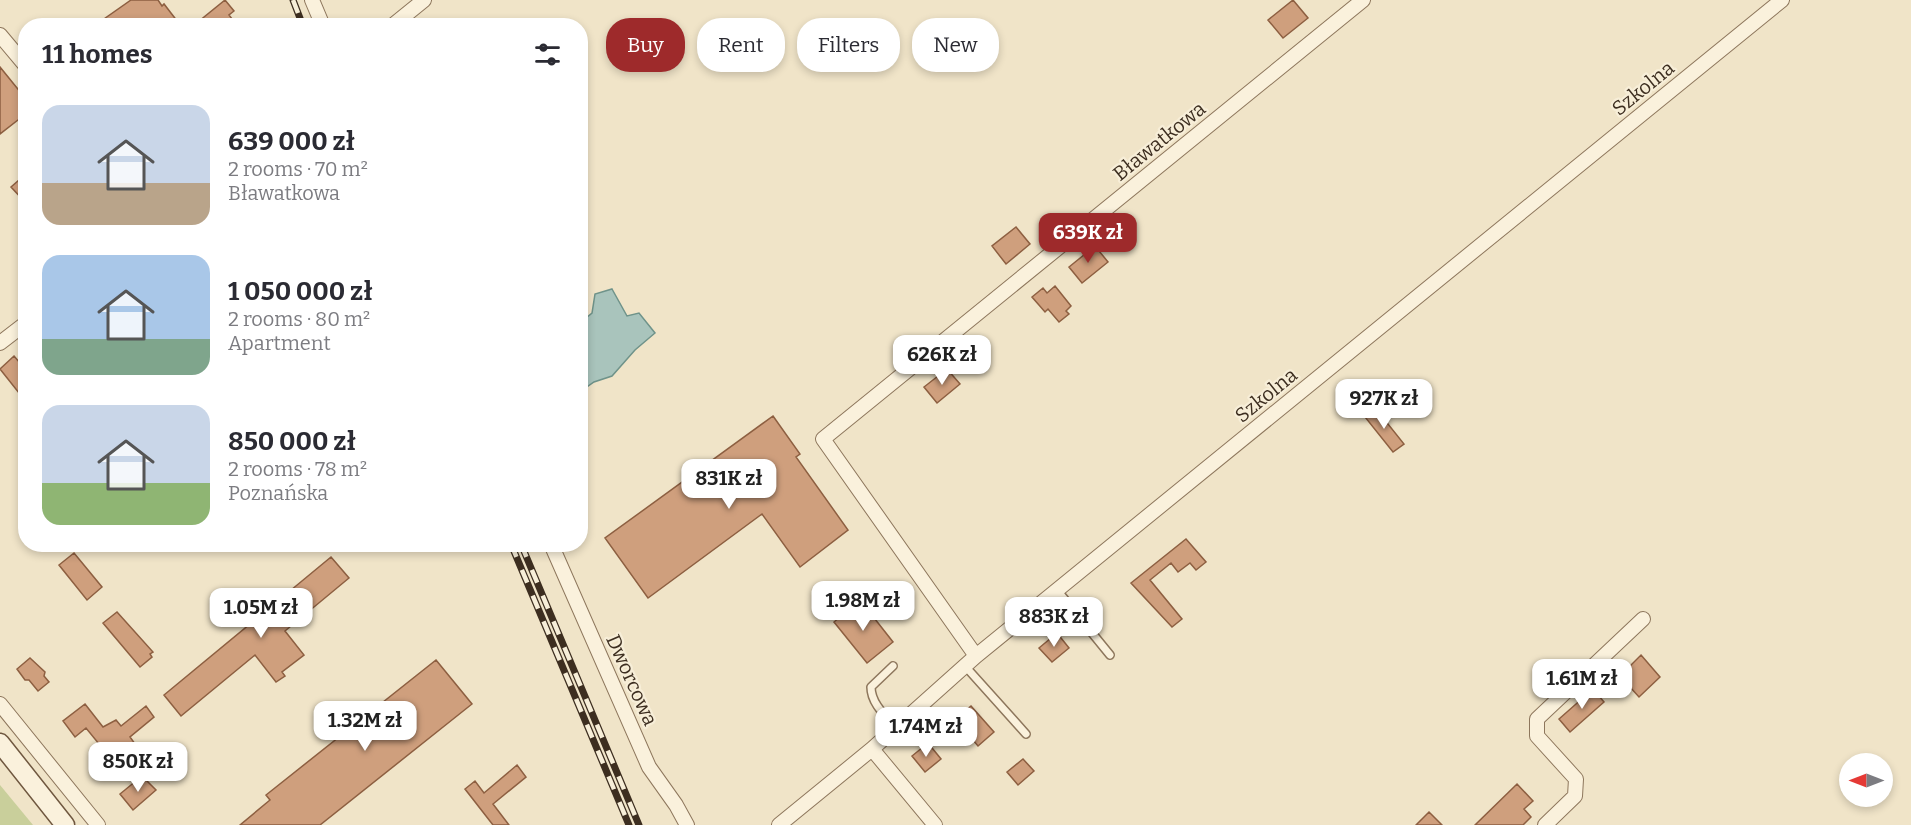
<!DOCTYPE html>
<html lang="en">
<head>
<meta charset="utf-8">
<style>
	:root { --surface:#fff; --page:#f7f7f7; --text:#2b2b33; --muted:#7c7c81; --accent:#9e2a2b }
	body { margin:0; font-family:Bitter,serif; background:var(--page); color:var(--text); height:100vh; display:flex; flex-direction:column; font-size:22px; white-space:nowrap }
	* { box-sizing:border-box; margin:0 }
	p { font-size:20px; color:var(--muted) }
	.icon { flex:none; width:33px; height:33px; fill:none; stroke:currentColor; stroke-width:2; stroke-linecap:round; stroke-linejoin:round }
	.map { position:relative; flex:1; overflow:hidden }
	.side { position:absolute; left:18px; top:18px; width:570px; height:534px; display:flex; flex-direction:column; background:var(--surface); border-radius:24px; box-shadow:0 3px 9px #0003 }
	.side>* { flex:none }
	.hud { position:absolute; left:606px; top:18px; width:570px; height:54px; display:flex; gap:12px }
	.needle { width:39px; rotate:270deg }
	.controls { position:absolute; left:1839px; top:753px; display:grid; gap:12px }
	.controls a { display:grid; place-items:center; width:54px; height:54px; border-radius:50%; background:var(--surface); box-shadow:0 3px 9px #0003; font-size:30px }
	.price { position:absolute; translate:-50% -51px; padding:0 14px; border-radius:12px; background:#fff; color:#222; font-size:20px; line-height:39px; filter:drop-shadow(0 2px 3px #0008) }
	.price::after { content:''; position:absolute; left:50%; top:36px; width:18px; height:14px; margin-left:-9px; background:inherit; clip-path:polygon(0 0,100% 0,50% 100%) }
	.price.on { background:var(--accent); color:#fff }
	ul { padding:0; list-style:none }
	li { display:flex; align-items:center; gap:18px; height:150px; padding:0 24px }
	li span { display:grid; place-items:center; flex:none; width:168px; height:120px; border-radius:18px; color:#555 }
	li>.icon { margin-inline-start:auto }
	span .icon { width:72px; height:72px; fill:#fffc; stroke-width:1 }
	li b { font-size:26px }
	h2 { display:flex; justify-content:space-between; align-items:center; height:72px; padding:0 24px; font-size:26px }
	.chip { padding:0 21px; border-radius:24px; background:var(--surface); box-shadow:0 3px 9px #0003; font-size:21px; line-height:54px }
	.chip.on { background:var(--accent); color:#fff }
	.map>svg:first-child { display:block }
	.green { fill:#c9cf9b }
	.water { fill:#a9c4bc; stroke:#6f938a; stroke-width:1.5 }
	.building { fill:#cf9f7d; stroke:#8d5f41; stroke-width:1.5 }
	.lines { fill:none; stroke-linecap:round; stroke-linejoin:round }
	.service-casing { stroke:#8d765c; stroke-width:10 }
	.minor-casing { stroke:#8d765c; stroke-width:16 }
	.secondary-casing { stroke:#6f573f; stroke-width:21 }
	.service { stroke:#faf1dc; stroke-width:7 }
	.minor { stroke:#faf1dc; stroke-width:14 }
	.secondary { stroke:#faf1dc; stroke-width:18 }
	.rail-casing { stroke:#3d2e20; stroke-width:7 }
	.rail { stroke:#f7eed8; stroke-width:4.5; stroke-dasharray:14; stroke-linecap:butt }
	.labels { text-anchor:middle; stroke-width:4.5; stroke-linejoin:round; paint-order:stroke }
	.street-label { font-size:20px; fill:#3d2e20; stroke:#f7eed8 }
</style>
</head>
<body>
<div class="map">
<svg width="1911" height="825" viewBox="0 0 1911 825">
	<rect width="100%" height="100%" fill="#f0e4c8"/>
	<path class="green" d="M0,785L33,825H0Z"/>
	<path class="water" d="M612,289L627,316L639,313L655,333L635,350L612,376L594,382L581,391V322L592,313L595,294Z"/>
	<path class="building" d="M131,0H158L162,6L164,4L181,26H94Z
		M225,0L234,11L229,15L232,19L224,26H193Z
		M1293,0L1308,18L1283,38L1268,20Z
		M0,67L26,99V129L18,120L0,134Z
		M26,174V203L11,187Z
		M1016,227L1030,244L1006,264L992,246Z
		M1095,246L1108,262L1082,283L1069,267Z
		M1055,286L1071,306L1066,311L1069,314L1059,322L1048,309L1045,312L1032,297L1043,288L1047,293Z
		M14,356L26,370V387L19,393L0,369Z
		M947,369L960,384L937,403L924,387Z
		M1376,409L1404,444L1393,452L1365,417Z
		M773,416L800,454L796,457L848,530L800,567L762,514L648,598L605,538Z
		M1186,539L1206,562L1196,570L1190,563L1178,572L1171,563L1150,580L1182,619L1172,627L1131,583Z
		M74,553L102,587L87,600L59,565Z
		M331,557L349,578L285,631L304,655L282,672L285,676L276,682L255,655L181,716L164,695Z
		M860,600L893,642L867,663L834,622Z
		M117,612L153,652L150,654L152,657L140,667L103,623Z
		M1057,633L1069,648L1052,662L1039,648Z
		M1641,655L1660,677L1639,697L1620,676Z
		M30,658L45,672L44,676L49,682L38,691L29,680H25L17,669Z
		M436,660L472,704L320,825H240L270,800L266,795Z
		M1593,689L1604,702L1570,732L1559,719Z
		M85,704L103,727L116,720L121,726L146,706L154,717L130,737L145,758L134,767L119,746L108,755L86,728L75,737L63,721Z
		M971,706L994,732L978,746L955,719Z
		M928,743L941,759L925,772L912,756Z
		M1023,759L1034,771L1018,785L1007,772Z
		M517,765L526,777L493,804L509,825H493L465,789L475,781L484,793Z
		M142,776L156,790L133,810L120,794Z
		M1517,784L1533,801L1524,809L1531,817L1523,825H1475Z
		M1429,812L1442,825H1416Z"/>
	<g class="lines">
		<defs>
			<path id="service" d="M1057,590L1110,655
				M893,666L871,687C871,704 886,716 897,728
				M965,666L1026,734"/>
			<path id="minor" d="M312,0L323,26
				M392,26L424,0
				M0,35L26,66
				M0,343L26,323
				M551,544L649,767L676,805L687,825
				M976,656L823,439L1363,0
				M0,704L98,825
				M872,749L935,825
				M779,825L872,749L976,656L1782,0
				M1545,825L1575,796L1576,779L1537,736V719L1643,619"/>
			<path id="secondary" d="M0,743L65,825"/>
		</defs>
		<use href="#service" class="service-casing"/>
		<use href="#minor" class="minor-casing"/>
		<use href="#secondary" class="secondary-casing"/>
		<use href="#service" class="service"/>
		<use href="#minor" class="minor"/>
		<use href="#secondary" class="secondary"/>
		<defs>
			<path id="rail" d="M293,0L303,26
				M511,544L629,825
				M521,544L639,825"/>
		</defs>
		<use href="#rail" class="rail-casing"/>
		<use href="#rail" class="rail"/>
	</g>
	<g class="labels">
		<g class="street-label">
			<text transform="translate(1643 88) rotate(-39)" y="7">Szkolna</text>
			<text transform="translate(1159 141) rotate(-39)" y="7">Bławatkowa</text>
			<text transform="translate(1266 395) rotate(-39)" y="7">Szkolna</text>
			<text transform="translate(632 680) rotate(66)" y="7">Dworcowa</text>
		</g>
	</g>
</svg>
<div class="controls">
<a><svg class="needle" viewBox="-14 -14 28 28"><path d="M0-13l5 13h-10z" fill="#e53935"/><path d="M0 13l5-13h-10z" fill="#7c7c81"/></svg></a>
</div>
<b class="price on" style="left:1088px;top:264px">639K zł</b>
<b class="price" style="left:942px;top:386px">626K zł</b>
<b class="price" style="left:1384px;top:430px">927K zł</b>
<b class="price" style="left:729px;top:510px">831K zł</b>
<b class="price" style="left:863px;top:632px">1.98M zł</b>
<b class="price" style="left:261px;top:639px">1.05M zł</b>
<b class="price" style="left:1054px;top:648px">883K zł</b>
<b class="price" style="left:1582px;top:710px">1.61M zł</b>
<b class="price" style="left:365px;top:752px">1.32M zł</b>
<b class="price" style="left:926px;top:758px">1.74M zł</b>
<b class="price" style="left:138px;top:793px">850K zł</b>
<div class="hud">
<a class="chip on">Buy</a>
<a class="chip">Rent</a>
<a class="chip">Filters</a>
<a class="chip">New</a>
</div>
<section class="side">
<h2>11 homes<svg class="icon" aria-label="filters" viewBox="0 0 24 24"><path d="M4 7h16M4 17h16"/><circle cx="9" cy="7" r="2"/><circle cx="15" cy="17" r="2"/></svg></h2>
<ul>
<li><span style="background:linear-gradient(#c9d6e8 65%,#b9a48a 0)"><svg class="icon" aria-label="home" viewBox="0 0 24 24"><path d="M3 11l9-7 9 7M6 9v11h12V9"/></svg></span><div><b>639 000 zł</b><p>2 rooms · 70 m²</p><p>Bławatkowa</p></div></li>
<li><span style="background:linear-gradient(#a9c7e8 70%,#7fa58c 0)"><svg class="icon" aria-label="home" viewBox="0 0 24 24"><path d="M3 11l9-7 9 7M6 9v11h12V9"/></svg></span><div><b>1 050 000 zł</b><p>2 rooms · 80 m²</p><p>Apartment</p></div></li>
<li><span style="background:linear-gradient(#c9d6e8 65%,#8fb573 0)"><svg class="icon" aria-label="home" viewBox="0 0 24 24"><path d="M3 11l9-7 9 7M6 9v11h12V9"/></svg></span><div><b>850 000 zł</b><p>2 rooms · 78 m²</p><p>Poznańska</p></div></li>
</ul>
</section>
</div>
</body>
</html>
